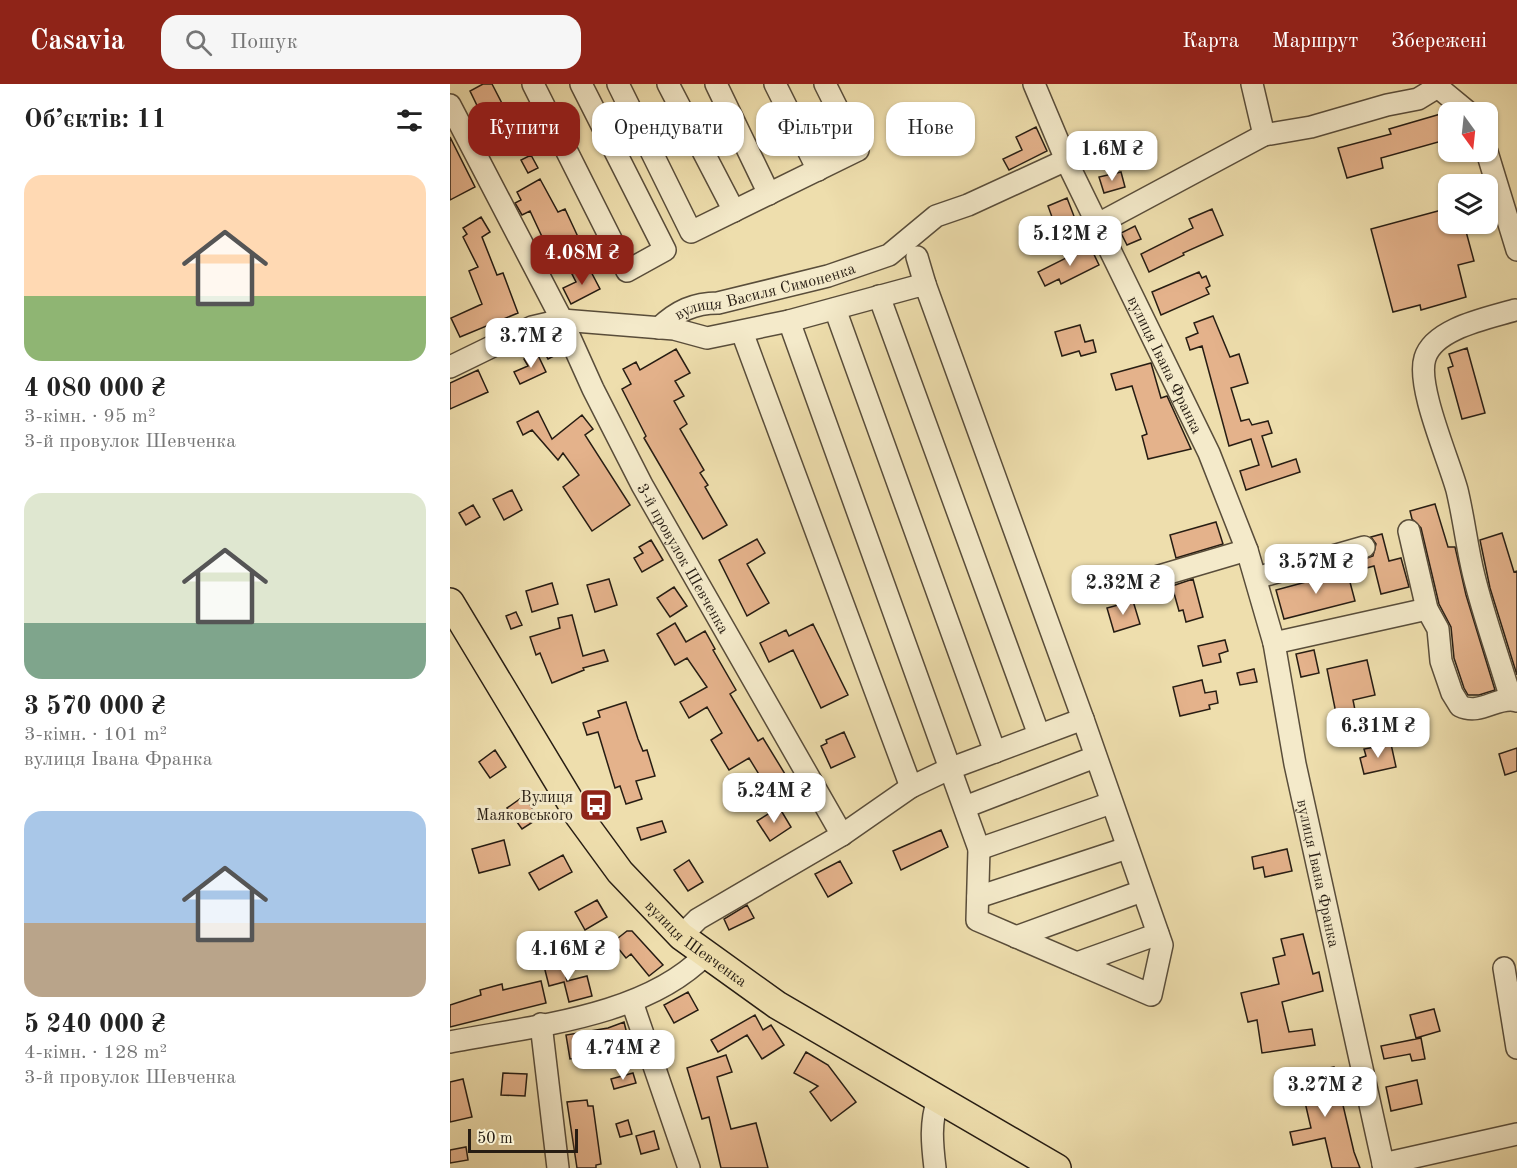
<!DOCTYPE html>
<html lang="uk">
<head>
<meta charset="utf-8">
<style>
	:root { --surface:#fff; --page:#f6f6f6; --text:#222; --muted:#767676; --accent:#8f2418 }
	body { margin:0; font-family:"Old Standard TT",serif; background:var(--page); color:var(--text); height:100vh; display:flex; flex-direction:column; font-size:22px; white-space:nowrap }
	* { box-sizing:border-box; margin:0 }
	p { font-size:20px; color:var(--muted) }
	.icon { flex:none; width:33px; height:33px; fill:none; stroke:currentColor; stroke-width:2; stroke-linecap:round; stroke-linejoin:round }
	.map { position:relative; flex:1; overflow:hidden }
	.details { display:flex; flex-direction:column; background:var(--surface); width:450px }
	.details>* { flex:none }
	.banner { position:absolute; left:18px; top:18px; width:570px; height:54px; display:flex; gap:12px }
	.needle { width:39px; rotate:165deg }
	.controls { position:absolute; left:988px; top:18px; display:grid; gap:12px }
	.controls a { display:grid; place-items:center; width:60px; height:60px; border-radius:12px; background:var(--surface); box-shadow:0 2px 4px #0004; font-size:30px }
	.scale { position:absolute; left:18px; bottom:15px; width:110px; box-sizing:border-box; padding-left:6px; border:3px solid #271d13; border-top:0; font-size:16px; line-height:21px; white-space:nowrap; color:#271d13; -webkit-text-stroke:4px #f4eaca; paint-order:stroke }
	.price { position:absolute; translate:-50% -51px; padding:0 14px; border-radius:12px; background:#fff; color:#222; font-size:20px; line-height:39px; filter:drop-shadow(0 2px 3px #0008) }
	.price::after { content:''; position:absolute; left:50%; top:36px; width:18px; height:14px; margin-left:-9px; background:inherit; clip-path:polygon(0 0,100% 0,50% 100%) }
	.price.current { background:var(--accent); color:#fff }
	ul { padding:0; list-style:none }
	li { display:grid; align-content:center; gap:12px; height:318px; padding:0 24px }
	li span { display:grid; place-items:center; height:186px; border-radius:18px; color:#555 }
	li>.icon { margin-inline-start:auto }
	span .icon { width:108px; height:108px; fill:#fffc; stroke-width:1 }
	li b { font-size:26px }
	h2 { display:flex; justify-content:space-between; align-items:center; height:72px; padding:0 24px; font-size:26px }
	.tag { padding:0 21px; border-radius:18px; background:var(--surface); box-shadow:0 2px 4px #0004; font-size:21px; line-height:54px }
	.tag.current { background:var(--accent); color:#fff }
	header { display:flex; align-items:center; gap:36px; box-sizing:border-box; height:84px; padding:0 30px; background:var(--accent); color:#fff }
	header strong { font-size:28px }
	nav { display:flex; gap:33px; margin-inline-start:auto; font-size:21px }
	.search { width:420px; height:54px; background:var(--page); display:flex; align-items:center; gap:15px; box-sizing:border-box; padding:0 21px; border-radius:18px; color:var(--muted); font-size:22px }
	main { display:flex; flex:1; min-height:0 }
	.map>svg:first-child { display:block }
	.building { fill:#e4b28b; stroke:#271d13; stroke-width:1.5 }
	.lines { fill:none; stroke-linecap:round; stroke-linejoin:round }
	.minor-casing { stroke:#594d3a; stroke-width:24 }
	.major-casing { stroke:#271d13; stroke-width:30 }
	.minor { stroke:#f4eaca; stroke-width:21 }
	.major { stroke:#eedead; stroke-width:27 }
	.labels { text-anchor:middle; stroke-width:6; stroke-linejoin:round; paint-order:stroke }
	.street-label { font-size:16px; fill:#271d13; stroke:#f4eaca }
	.poi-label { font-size:16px; fill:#271d13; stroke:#f4eaca; text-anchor:end }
</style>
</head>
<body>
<header>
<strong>Casavia</strong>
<div class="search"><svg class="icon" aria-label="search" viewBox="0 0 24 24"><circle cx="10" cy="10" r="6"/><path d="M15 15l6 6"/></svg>Пошук</div>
<nav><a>Карта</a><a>Маршрут</a><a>Збережені</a></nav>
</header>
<main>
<section class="details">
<h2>Об’єктів: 11<svg class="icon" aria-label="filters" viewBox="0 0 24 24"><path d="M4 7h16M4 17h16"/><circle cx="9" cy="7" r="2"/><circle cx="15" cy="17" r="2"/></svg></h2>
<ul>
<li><span style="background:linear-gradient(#ffd9b3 65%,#8fb573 0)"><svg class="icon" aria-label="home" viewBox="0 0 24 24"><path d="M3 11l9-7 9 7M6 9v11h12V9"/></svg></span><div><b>4 080 000 ₴</b><p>3-кімн. · 95 m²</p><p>3-й провулок Шевченка</p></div></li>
<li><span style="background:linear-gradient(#dfe7d0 70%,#7fa58c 0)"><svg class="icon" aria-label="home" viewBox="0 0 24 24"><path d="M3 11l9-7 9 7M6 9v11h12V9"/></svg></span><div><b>3 570 000 ₴</b><p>3-кімн. · 101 m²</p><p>вулиця Івана Франка</p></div></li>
<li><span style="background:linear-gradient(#a9c7e8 60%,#b9a48a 0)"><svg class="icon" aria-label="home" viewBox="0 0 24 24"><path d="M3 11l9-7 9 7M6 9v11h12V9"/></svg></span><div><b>5 240 000 ₴</b><p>4-кімн. · 128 m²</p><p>3-й провулок Шевченка</p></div></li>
</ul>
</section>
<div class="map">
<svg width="1067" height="1084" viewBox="0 0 1067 1084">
	<rect width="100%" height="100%" fill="#eedead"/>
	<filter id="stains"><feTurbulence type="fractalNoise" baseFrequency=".00333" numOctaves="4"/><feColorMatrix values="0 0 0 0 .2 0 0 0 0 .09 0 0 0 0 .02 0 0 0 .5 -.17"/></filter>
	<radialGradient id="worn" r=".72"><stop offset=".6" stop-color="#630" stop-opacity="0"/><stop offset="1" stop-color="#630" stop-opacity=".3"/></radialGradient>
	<path class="building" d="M33,0H42L59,33L38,44L20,7Z
		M994,29L999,55L931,74L933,84L897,94L888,64L941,50L939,45Z
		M586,43L597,67L559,86L553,75L572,66L566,53Z
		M0,53L25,103L0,116Z
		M81,71L88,84L78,89L71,76Z
		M671,88L675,103L654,109L649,93Z
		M90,95L108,128L115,125L129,155L105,165L101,156L95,159L80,127L72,131L65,119L71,116L67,108Z
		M617,114L627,140L591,155L585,140L602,133L598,122Z
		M999,124V140H1014L1024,177L1008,181L1016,213L971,226L970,221L943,228L921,145Z
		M762,125L773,151L733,169L734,171L699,188L691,170L743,144L739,135Z
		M31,133L40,148L32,153L47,191L53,189L68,229L10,253L1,234L32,220L19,187L28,183L13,153L17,150L13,144Z
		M685,142L691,155L677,161L671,149Z
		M640,162L649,181L611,200L609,195L595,202L588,188Z
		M138,182L150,205L121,220L113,204L126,198L122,190Z
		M749,188L752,194L756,192L760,202L756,204L759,210L711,231L702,208Z
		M763,232L780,273L789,270L798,299L781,304L791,337L799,335L802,341L818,337L822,349L812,352L822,383L846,375L850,388L796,406L790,387L809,381L801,355L779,362L752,262L740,266L736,254L748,249L744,239Z
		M630,241L635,258L643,256L646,268L631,272L629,267L612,272L605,248Z
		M105,251L112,268L98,275L87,255Z
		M1017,264L1035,329L1012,335L998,284L1003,282L999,270Z
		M226,265L240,289L225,297L234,312L224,317L237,340L230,345L254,386L250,389L258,401L255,403L277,441L253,455L194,354L196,352L172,305L181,300L173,285L186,278L190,286Z
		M87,269L96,288L70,300L64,288L78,282L74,275Z
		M701,279L711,314L717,312L741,365L698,375L692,352L697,350L682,302L666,306L661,290Z
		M28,286L38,308L0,325V299Z
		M88,327L102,355L132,331L143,345L135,351L180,421L142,447L113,403L129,391L113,369L108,376L82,346L73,351L67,338Z
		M62,406L72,426L54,436L43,415Z
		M985,420L998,463H1005L1016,511L1045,606L1029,611H1018L1014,604L1004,574L1001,543L989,520L971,444L962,435L960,427Z
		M23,421L30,433L16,441L9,429Z
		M766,438L773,460L726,474L720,451Z
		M1052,449L1064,488L1067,487V591L1040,504L1030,456Z
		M932,450L939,477L951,474L959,503L931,510L924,482L902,488L900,480L923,472L926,460L921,453Z
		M307,455L315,469L297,480L319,519L297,532L269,476Z
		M201,456L213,476L192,488L184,474L193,469L189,463Z
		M897,487L905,517L834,535L826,506Z
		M159,495L167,521L145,528L137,501Z
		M743,495L753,533L736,538L733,526L729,527L722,502Z
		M102,499L108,520L82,528L76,507Z
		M224,503L237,522L220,533L207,514Z
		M683,517L690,540L664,548L657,524Z
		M66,528L72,541L61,545L56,532Z
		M122,531L133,572L154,566L158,577L133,584L134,586L102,599L90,569L86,571L80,553L110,544L108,534Z
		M225,539L236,558L255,547L265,565L263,566L286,606L280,610L308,657L313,654L346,708L327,720L299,674L279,686L261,656L272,649L257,623L239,634L230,618L257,603L237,574L225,581L207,550Z
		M363,540L398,611L371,624L343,566L319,578L310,559L336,546L339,552Z
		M775,556L778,567L769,570L771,578L753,582L748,562Z
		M864,566L869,589L851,593L846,570Z
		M917,576L925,611L903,616L909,646L890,649L877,585Z
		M804,585L807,598L790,601L787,589Z
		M752,596L755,609L766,607L768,619L759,621L760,625L730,632L723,603Z
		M176,618L188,655L193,667L197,666L205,692L186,697L192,715L176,720L170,702L165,704L148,648L137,651L133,639L150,633L148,627Z
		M394,648L405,673L381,684L371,662L377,659L376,656Z
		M941,660L946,683L914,690L910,674L916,672L914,665Z
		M1067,664V687L1055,691L1049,670Z
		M45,666L56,683L40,694L29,678Z
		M74,712L89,734L72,745L57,724Z
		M329,723L341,743L320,757L307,737Z
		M212,737L216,748L191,756L187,744Z
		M491,746L498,763L451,786L443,767Z
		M54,756L60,781L29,789L22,765Z
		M837,765L842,787L815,793L813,783L804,785L802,773Z
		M113,771L122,788L89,806L79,789Z
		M239,776L253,798L238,807L224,786Z
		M390,777L402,799L378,813L365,790Z
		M147,816L157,833L135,846L125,828Z
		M297,821L304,834L279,846L274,835Z
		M177,847H182L213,881L199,892L181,870L176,874L163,858Z
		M853,850L863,890L869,888L873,907L832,918L839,948L862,945L865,961L812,969L807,936L798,938L791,909L829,900L823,874L835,871L831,855Z
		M112,878L117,897L137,892L142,912L119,918L114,898L99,902L94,882Z
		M91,897L96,919L0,943V921L31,911L30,906L52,900L53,906Z
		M238,908L248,926L224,939L214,921Z
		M984,925L990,947L966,954L960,931Z
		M305,931L313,946L321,941L334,961L312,975L297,951L268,968L261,956Z
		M174,938L179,958L146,967L147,971L120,975L116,951L158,944Z
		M971,954L975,975L962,977L960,970L934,975L931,962Z
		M356,968L378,981L406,1018L381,1037L360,1008L368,1002L344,989Z
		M276,971L282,988L267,993L281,1045L306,1039L318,1084H271L259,1033L252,1035L237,984Z
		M884,983L904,1068L910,1084H882L875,1054L843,1061L840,1048L861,1044L854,1014L832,1020L830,1008L851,1004L850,1000L863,997L861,988Z
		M53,989L77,990L75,1012L51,1011Z
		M183,989L186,999L164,1005L161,995Z
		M13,995L22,1033L0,1038V998Z
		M967,996L972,1020L941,1027L936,1003Z
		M137,1016L138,1022H143L151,1080L146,1081V1084H127L117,1018Z
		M178,1036L182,1050L170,1053L166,1040Z
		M204,1047L209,1065L191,1070L186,1052Z
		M16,1063L18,1076L0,1079V1066Z"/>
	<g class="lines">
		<defs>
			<g id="minor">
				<path d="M83,0L177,187L215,166L131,0"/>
				<path d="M168,0L241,148L408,66L375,0"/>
				<path d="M218,0L284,127"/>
				<path d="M266,0L319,110"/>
				<path d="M325,0L368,86"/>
				<path id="s1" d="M584,0L616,76L759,369L797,466L824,559L845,680L934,1084"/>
				<path d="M802,0L814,51"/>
				<path d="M984,0L1018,28"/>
				<path id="s2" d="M0,21L112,236L143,305L192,401L392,751"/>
				<path d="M1037,68L1067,166"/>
				<path d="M648,140L814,51L861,43L937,21L968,15L986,4"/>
				<path d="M467,173L475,200"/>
				<path d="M429,212L589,651"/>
				<path d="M385,225L545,668"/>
				<path d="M339,237L529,765L527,836L701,911L712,861L633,635"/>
				<path id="s3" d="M209,244C227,227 244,219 268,219L378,192L439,171L486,132L518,121L616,76"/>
				<path d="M292,248L461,703"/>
				<path d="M0,283L82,243L112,236L224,245L257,254L339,237L475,200L633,635L499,685L461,703L392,751L248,835L231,852"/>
				<path d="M959,447L977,525L988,545L991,577L1002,609L1010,622C1031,632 1048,611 1067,617"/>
				<path d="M806,494L914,463"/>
				<path d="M692,497L797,466"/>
				<path d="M824,559L977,525"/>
				<path d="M1061,615C1049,574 1034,533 1024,492C1017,464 1014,435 1007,406C999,376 966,302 975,274C984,244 1039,234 1065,226"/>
				<path d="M515,723L645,673"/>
				<path d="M529,765L661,719"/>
				<path d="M528,813L677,764"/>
				<path d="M566,853L692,807"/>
				<path d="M627,879L708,850"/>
				<path d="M1054,884L1067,964"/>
				<path d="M182,918L239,1084"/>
				<path d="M91,940L108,1084"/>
				<path d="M0,958C81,942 195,933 255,871"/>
				<path d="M933,1080L1067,1050"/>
				<path d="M485,1084C482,1059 480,1039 488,1015"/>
			</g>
			<g id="major">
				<path id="s4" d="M0,518L129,732L170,788L231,852L327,921L607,1084"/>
			</g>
		</defs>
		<use href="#minor" class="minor-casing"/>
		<use href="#major" class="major-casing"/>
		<use href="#minor" class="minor"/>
		<use href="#major" class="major"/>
	</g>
	<defs>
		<symbol id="bus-square" viewBox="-11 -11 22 22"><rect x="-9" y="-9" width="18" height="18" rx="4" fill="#8f2418" stroke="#f4eaca"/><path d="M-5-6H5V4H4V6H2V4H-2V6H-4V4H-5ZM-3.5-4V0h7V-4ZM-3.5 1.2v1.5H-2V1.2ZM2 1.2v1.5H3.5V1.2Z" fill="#fff"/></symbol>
	</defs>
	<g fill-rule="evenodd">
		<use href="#bus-square" x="127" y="702" width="38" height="38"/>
	</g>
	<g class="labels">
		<g class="street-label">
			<text dy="6" stroke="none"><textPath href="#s3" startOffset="114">вулиця Василя Симоненка</textPath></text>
			<text dy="6" stroke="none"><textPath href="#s1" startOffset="310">вулиця Івана Франка</textPath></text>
			<text dy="6" stroke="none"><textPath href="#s2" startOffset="510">3-й провулок Шевченка</textPath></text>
			<text dy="6" stroke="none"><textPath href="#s1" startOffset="844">вулиця Івана Франка</textPath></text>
			<text dy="6" stroke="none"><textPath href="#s4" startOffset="424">вулиця Шевченка</textPath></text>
		</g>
		<g class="poi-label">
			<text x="123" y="718">Вулиця<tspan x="123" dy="18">Маяковського</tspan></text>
		</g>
	</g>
	<rect width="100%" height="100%" filter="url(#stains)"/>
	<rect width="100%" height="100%" fill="url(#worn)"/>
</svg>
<div class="controls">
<a><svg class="needle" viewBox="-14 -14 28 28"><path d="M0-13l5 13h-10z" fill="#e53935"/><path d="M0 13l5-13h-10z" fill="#767676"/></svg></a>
<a><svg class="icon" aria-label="layers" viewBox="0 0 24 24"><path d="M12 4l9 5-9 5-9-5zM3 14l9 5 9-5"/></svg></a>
</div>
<div class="scale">50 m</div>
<b class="price" style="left:662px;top:98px">1.6M ₴</b>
<b class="price" style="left:620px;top:183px">5.12M ₴</b>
<b class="price current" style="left:132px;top:202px">4.08M ₴</b>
<b class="price" style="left:81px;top:285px">3.7M ₴</b>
<b class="price" style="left:866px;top:511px">3.57M ₴</b>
<b class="price" style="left:673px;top:532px">2.32M ₴</b>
<b class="price" style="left:928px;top:675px">6.31M ₴</b>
<b class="price" style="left:324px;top:740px">5.24M ₴</b>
<b class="price" style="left:118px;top:898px">4.16M ₴</b>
<b class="price" style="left:173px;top:997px">4.74M ₴</b>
<b class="price" style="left:875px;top:1034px">3.27M ₴</b>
<div class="banner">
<a class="tag current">Купити</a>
<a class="tag">Орендувати</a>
<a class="tag">Фільтри</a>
<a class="tag">Нове</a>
</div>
</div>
</main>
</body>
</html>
